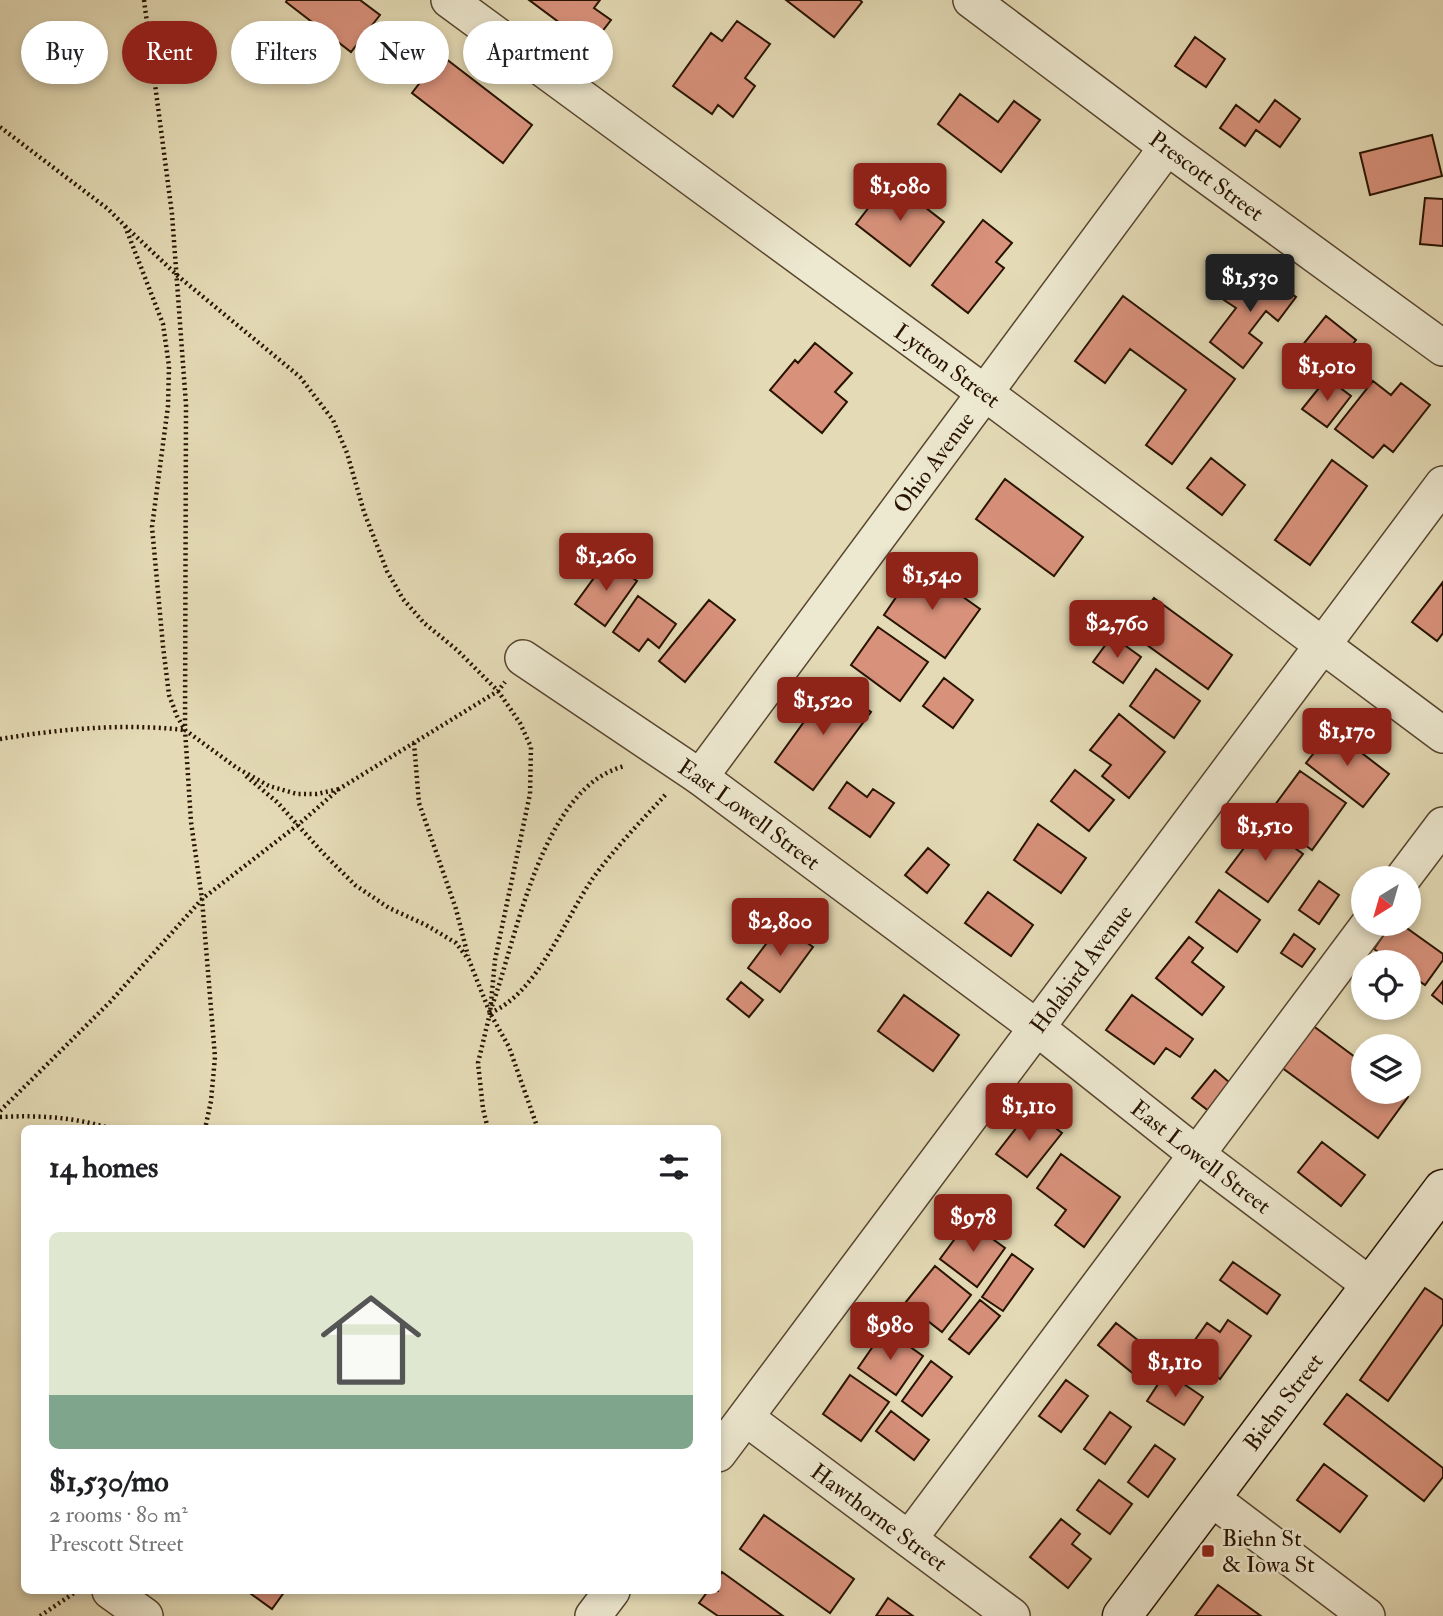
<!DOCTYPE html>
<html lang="en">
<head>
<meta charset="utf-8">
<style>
	:root { --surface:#fff; --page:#f2f2f2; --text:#202124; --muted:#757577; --line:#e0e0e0; --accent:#8f2418 }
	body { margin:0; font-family:"IM FELL Double Pica",serif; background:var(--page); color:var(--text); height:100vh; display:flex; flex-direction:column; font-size:26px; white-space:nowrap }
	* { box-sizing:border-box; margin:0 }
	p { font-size:23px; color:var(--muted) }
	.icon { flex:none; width:38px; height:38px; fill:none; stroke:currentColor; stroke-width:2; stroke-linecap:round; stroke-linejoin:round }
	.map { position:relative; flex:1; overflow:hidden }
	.side { position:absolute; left:21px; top:1125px; width:700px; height:469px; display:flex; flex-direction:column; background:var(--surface); border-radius:10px; box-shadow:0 4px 10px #0003 }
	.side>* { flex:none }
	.top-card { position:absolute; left:21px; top:21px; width:700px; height:63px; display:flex; gap:14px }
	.needle { width:46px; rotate:217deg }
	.fabs { position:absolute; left:1351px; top:866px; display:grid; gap:14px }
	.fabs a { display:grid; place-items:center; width:70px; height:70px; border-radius:50%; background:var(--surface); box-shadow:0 4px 10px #0003; font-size:35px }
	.price { position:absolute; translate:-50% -60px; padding:0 16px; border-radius:7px; background:var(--accent); color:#fff; font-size:23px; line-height:46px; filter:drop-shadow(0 2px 4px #0008) }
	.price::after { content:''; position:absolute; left:50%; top:42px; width:21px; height:16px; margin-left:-10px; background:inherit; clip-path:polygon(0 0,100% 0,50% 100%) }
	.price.on { background:#222; color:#fff }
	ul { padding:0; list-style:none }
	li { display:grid; align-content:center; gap:14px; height:371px; padding:0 28px }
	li+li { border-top:2px solid var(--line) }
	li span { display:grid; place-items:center; height:217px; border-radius:10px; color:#555 }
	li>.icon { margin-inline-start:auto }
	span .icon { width:126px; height:126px; fill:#fffc; stroke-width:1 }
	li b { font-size:30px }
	h2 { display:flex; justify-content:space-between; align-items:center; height:84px; padding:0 28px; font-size:30px }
	.pill { padding:0 24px; border-radius:32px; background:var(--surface); box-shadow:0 4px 10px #0003; font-size:24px; line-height:63px }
	.pill.on { background:var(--accent); color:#fff }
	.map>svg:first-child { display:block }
	.building { fill:#d8917b; stroke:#281300; stroke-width:2 }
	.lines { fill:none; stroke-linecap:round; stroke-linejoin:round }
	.street-casing { stroke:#57452e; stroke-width:38 }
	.secondary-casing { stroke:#281300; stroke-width:41 }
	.path { stroke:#281300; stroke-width:4.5; stroke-dasharray:2 3.5; stroke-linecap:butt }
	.street { stroke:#ede8d0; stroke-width:35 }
	.secondary { stroke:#ede8d0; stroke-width:38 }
	.poi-dot { fill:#8f2418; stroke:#ede8d0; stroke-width:2.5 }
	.labels { text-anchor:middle; stroke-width:5; stroke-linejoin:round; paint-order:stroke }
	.street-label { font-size:23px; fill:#281300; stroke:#ede8d0 }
	.poi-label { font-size:23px; fill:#281300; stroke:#ede8d0; text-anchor:start }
</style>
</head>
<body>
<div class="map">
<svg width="1443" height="1616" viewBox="0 0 1443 1616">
	<rect width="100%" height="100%" fill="#e4dbb6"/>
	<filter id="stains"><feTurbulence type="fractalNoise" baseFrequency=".00286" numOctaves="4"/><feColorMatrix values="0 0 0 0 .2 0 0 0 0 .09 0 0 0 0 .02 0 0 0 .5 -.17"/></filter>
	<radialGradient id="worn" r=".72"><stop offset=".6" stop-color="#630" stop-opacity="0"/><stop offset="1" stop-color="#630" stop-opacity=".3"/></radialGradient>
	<path class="building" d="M287,0H360L380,15L351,52L286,2Z
		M529,0H600L594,8L611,20L591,46Z
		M786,0H860L862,2L834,37Z
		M737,21L770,44L745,78L755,86L733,117L718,105L712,114L673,86L711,33L722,41Z
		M1195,37L1225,59L1206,87L1175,66Z
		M441,55L532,125L503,163L412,93Z
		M960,94L998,122L1014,101L1040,120L1001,172L938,124Z
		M1275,100L1300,119L1280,147L1256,130L1245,146L1220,128L1236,105L1259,122Z
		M1432,135L1442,176L1370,195L1360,153Z
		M890,180L944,222L910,266L856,224Z
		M1425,198L1443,199V246L1420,244Z
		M983,220L1012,243L996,262L1004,268L968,313L932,285Z
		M1252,264L1296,297L1278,321L1266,311L1249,333L1262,343L1243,368L1210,342L1236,308L1224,300Z
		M1123,296L1235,379L1172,464L1146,445L1186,390L1130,349L1105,383L1075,361Z
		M1326,316L1356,340L1332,370L1318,359L1310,370L1294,356Z
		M815,343L852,373L835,392L847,402L822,433L770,390L795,360L798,363Z
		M1327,378L1351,396L1327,427L1302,409Z
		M1373,381L1391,395L1401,383L1430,405L1393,452L1384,445L1373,458L1335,429Z
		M1211,458L1245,485L1222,515L1187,488Z
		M1332,460L1367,486L1310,565L1275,540Z
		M1005,479L1083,537L1054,576L976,519Z
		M607,560L637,581L605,626L575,604Z
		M918,565L980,609L945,658L884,615Z
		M1443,582V633L1437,641L1412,622Z
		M638,596L676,624L659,648L648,639L639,651L613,632Z
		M1154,598L1232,655L1208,689L1129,632Z
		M709,600L735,620L685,682L659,661Z
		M878,627L928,662L900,701L851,665Z
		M1112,636L1141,657L1123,683L1093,662Z
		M1156,669L1200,701L1174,738L1130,706Z
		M944,678L973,700L953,728L923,706Z
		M832,683L871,712L813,790L775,762Z
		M1119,714L1165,752L1129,798L1102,776L1111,765L1090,750Z
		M1332,730L1389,774L1363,807L1306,763Z
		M1075,770L1114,800L1089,831L1051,801Z
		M1300,771L1346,803L1312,850L1266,817Z
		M847,782L867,797L873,789L894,803L870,837L829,808Z
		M1038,824L1086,858L1061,893L1014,860Z
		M1262,824L1303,854L1268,902L1226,872Z
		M928,848L949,865L927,893L905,875Z
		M1319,881L1339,895L1319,924L1299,910Z
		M1219,890L1260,920L1237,952L1196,922Z
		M988,892L1033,925L1011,956L965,923Z
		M781,924L813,947L780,992L748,968Z
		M1391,924H1401L1443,954V960L1425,985L1409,974V962H1393L1374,949Z
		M1294,934L1315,949L1302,967L1281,953Z
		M1189,937L1203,948L1192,962L1224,987L1202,1015L1156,978Z
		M1443,981V1004L1432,995Z
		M741,982L763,1000L749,1017L727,999Z
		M904,995L959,1035L933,1071L878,1031Z
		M1132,995L1193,1039L1180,1057L1166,1048L1154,1064L1106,1030Z
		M1312,1025L1363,1063V1092H1402L1408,1097L1378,1138L1281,1067Z
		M1215,1070L1236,1088L1214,1115L1192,1098Z
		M1031,1109L1062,1133L1027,1177L996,1154Z
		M1322,1142L1365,1175L1341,1206L1298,1172Z
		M1061,1154L1120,1197L1084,1247L1055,1225L1066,1210L1037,1188Z
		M968,1221L1005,1248L977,1287L940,1259Z
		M1012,1254L1033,1269L1003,1311L982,1297Z
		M1233,1262L1280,1295L1267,1314L1220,1280Z
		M935,1266L971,1295L942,1332L905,1303Z
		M1425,1288L1443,1300V1324L1388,1401L1360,1380Z
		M980,1300L1000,1316L969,1354L949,1339Z
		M1228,1320L1251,1336L1220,1379L1185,1354L1207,1323L1220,1332Z
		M1116,1323L1153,1352L1135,1375L1098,1345Z
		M885,1329L923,1356L896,1395L858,1368Z
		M931,1361L952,1377L922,1416L902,1401Z
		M1166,1372L1203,1397L1184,1425L1147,1401Z
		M850,1375L889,1402L861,1441L823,1414Z
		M1066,1380L1088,1396L1061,1432L1039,1416Z
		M1347,1394L1443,1468V1477L1424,1501L1324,1424Z
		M891,1411L929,1440L914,1460L876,1431Z
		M1110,1412L1131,1427L1105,1464L1084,1449Z
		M1155,1445L1175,1459L1148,1497L1128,1482Z
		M1324,1464L1367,1496L1340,1532L1297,1500Z
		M1099,1480L1132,1504L1110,1534L1077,1510Z
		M764,1515L854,1579L830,1613L740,1549Z
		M1061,1519L1080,1534L1072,1544L1091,1559L1068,1588L1030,1557Z
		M722,1572L783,1616H718L699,1603L708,1591H718V1578Z
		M1218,1585L1261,1616H1195Z
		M247,1591H285L272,1609Z
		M888,1598L913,1616H876Z"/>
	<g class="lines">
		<defs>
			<g id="street">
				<path id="s1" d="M449,0L985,393L1443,735"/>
				<path id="s2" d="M971,0L1167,147L1443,348"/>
				<path id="s3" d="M523,658L700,777L1036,1027L1196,1154L1370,1285"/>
				<path id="s4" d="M700,777L1167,147"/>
				<path d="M1403,878L1443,825"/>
				<path id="s5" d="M746,1418L1012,1616"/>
				<path id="s6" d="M718,1454L1443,484"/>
				<path d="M1211,1498L1367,1616"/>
				<path d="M909,1539L1369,924"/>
				<path d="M110,1591L145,1616"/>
				<path d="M593,1616L612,1591"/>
			</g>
			<g id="secondary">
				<path id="s7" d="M1122,1616L1443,1189"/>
			</g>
		</defs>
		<use href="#street" class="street-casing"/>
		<use href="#secondary" class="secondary-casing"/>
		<path class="path" d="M144,0L172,214L186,405L185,730L191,822L202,899L215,1057L211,1101L205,1129
			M0,127L108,209L125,226L163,324L169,366L168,406L152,527L163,646L169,695L177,716L185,730L237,768L269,786L297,794H317L339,789
			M125,226L178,276L300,377L333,420L347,453L364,512L387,571L403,599L424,623L457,650L498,691L520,723L531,747L530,794L495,960L490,1013L478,1063L483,1109L488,1129
			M0,739C61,729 122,723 184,730
			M414,743L419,803L456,909L468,956
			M246,776L277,802L323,853L355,885L389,908L426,925L456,943L469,960L490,1013L509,1047L538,1129
			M492,1006C517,937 542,786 625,766
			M490,1013C538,993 564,920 593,878C615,848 642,820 667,793
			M0,1111L110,1002L202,899L299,824L339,789L498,691L505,682
			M0,1117C39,1115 75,1117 112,1129
			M40,1616L77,1591"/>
		<use href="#street" class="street"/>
		<use href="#secondary" class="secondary"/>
	</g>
	<rect class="poi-dot" x="1201" y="1544" width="14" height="14" rx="3.5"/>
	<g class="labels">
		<g class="street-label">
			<text dy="8" stroke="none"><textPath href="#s2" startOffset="294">Prescott Street</textPath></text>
			<text dy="8" stroke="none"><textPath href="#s1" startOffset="618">Lytton Street</textPath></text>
			<text dy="8" stroke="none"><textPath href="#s4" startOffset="392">Ohio Avenue</textPath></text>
			<text dy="8" stroke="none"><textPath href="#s3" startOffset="275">East Lowell Street</textPath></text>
			<text dy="8" stroke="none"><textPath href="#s6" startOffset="606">Holabird Avenue</textPath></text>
			<text dy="8" stroke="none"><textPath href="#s3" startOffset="842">East Lowell Street</textPath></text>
			<text dy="8" stroke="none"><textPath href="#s7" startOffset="268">Biehn Street</textPath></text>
			<text dy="8" stroke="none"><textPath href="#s5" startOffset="166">Hawthorne Street</textPath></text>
		</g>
		<g class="poi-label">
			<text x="1222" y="1546">Biehn St<tspan x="1222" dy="26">&amp; Iowa St</tspan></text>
		</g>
	</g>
	<rect width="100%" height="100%" filter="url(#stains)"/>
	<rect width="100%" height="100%" fill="url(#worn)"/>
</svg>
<div class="fabs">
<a><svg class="needle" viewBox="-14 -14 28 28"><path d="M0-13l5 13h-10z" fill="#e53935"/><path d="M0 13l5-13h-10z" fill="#757577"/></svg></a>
<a><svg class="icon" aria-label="locate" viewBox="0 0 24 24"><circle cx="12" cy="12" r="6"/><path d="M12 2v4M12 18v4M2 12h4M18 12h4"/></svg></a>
<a><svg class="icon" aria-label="layers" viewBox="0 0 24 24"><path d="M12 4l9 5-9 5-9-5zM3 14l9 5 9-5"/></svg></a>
</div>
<b class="price" style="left:900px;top:223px">$1,080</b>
<b class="price on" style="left:1250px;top:314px">$1,530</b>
<b class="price" style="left:1327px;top:403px">$1,010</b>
<b class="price" style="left:606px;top:593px">$1,260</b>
<b class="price" style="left:932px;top:612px">$1,540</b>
<b class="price" style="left:1117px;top:660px">$2,760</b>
<b class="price" style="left:823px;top:737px">$1,520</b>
<b class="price" style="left:1347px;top:768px">$1,170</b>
<b class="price" style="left:1265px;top:863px">$1,510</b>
<b class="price" style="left:780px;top:958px">$2,800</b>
<b class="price" style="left:1029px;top:1143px">$1,110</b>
<b class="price" style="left:973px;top:1254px">$978</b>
<b class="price" style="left:890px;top:1362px">$980</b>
<b class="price" style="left:1175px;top:1399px">$1,110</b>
<div class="top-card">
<a class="pill">Buy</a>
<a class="pill on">Rent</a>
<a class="pill">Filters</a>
<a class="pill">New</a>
<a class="pill">Apartment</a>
</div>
<section class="side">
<h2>14 homes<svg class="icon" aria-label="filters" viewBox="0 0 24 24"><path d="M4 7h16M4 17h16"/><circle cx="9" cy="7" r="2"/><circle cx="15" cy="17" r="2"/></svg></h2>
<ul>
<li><span style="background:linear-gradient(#dfe7d0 75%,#7fa58c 0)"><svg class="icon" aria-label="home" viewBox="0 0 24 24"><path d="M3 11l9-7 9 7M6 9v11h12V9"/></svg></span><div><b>$1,530/mo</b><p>2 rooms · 80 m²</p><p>Prescott Street</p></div></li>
</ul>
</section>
</div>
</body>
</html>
